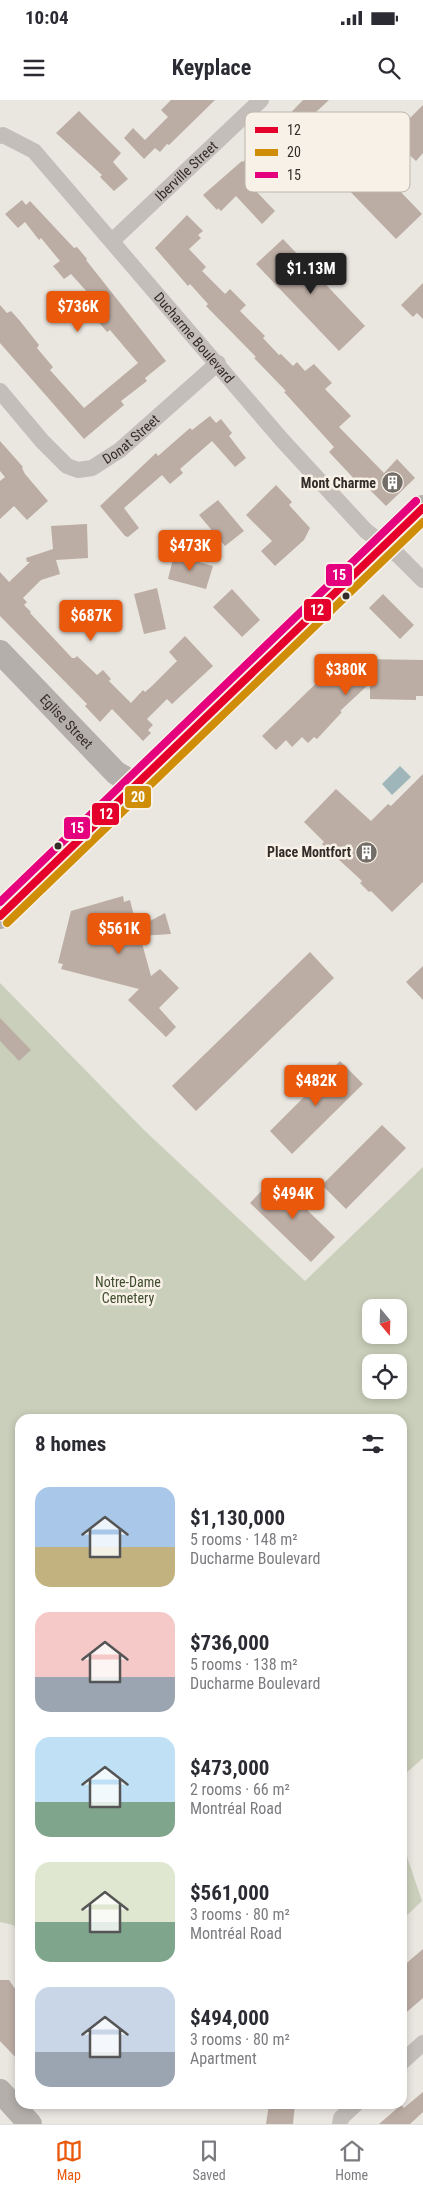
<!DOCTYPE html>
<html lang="en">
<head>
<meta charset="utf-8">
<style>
	:root { --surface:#fff; --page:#f7f7f7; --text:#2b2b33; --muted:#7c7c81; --line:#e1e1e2; --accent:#ea580c }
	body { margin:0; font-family:"Roboto Condensed",sans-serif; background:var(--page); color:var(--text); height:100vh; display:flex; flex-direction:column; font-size:19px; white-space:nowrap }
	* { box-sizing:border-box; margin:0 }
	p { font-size:16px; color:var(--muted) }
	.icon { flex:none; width:28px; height:28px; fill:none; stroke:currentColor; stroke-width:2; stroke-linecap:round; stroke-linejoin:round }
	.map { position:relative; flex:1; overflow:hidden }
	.details { position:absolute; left:15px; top:1314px; width:392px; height:695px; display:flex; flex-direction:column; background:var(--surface); border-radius:15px; box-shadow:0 2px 8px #0003 }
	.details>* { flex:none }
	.needle { width:32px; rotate:161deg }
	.controls { position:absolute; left:362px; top:1199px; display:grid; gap:10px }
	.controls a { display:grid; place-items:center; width:45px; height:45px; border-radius:10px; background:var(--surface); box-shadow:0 2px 8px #0003; font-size:25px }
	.price { position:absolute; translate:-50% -42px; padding:0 11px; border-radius:5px; background:var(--accent); color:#fff; font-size:16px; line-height:32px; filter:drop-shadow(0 1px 2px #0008) }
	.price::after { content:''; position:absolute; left:50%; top:30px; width:15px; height:11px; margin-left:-8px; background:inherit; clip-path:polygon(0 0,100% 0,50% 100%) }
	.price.active { background:#222; color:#fff }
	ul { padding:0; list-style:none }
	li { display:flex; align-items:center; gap:15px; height:125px; padding:0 20px }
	li span { display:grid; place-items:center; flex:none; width:140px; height:100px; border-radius:15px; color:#555 }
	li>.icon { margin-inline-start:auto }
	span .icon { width:60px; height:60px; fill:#fffc; stroke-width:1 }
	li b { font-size:21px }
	h2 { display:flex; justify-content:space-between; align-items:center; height:60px; padding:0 20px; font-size:21px }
	.status { display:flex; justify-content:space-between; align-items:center; height:35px; padding:0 25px; background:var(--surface); direction:ltr }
	.status svg { height:14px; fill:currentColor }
	header { display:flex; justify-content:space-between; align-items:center; height:65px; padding:0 20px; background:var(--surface); font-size:22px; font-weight:700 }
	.dock { display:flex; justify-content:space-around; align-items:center; height:70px; border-top:1px solid var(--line); background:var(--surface); font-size:14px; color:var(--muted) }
	.dock a { display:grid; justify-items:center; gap:2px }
	.dock .active { color:var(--accent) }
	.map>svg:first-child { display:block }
	.green { fill:#cacfbb; fill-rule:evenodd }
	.water { fill:#9eb6b9 }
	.building { fill:#bcada4 }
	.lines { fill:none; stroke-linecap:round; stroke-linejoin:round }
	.street { stroke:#c3beb9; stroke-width:16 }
	.secondary { stroke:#b4afaa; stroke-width:24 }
	.primary { stroke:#b2ada8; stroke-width:26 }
	.bus-1-casing { stroke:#f7f1e7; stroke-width:11 }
	.bus-2-casing { stroke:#f7f1e7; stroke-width:11 }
	.bus-3-casing { stroke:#f7f1e7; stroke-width:11 }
	.bus-1 { stroke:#e4002b; stroke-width:8 }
	.bus-2 { stroke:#d08e08; stroke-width:8 }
	.bus-3 { stroke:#e5007d; stroke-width:8 }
	.bus-dot { fill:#332c28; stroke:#f7f1e7; stroke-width:2 }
	.labels { text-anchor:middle; stroke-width:5; stroke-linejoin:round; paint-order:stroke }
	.street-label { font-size:14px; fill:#332c28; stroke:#f7f1e7 }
	.poi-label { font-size:14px; font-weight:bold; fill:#332c28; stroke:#f7f1e7; text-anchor:end }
	.park-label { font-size:14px; fill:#404e2f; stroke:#f7f1e7 }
	.key { fill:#f7f1e7; stroke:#bcb6ae; stroke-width:1 }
	.key-label { font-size:14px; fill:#332c28 }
	.line-badge { stroke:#f7f1e7; stroke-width:2 }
	.badge-label { font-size:14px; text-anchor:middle; font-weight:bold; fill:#fff }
</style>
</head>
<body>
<div class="status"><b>10:04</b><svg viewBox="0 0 49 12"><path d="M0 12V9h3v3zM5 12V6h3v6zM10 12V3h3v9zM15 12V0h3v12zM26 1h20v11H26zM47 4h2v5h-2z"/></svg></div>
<header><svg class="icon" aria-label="menu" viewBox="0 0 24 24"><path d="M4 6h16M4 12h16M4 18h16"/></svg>Keyplace<svg class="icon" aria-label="search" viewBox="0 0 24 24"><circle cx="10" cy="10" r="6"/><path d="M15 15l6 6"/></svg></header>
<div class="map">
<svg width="423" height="2024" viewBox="0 0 423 2024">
	<rect width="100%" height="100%" fill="#eae6e0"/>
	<path class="green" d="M0,883L144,1030L305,1181L423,1067V1658L403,1676L402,1319H20V1832L13,1825L0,1822ZM371,1208H399V1235H371ZM371,1262H399V1290H371Z
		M403,1745L422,1801L403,1819H402Z"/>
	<path class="water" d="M400,666L411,677L392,695L382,684Z"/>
	<path class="building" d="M171,0H215L169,45L167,44L160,52L155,48L144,59L124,38L133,28L145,40L168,17L161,10Z
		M303,0H329L300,27L309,36L307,38L311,41L292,60L288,55L254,89L275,111L262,124L236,96L221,111L218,108L217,110L203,95L242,61L243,62Z
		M423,5V53L416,61L391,37Z
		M79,11L121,53L113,62L128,79L114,91L100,77L102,75L56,33Z
		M367,57L422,114L396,139L341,82Z
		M22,100L26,105L30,101L74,148L77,147L87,159L86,160L166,261L145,278L147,281L121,301L124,305L84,339L0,243V205L7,213L11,211L20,221L39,245L37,248L53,267L50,270L84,308L138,263L110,230L107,232L96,219L105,212L71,174L64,179L53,166L60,161L41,138L39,140L25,122L18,128L5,114Z
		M187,115L203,131L198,135L201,138L189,149L206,167L202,171L225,194L230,189L246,205L240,211L265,236L263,238L279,255L281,254L293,266L297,262L305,271L314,264L332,283L325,289L351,316L339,327L384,373L397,359L415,378L386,406L361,381L359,384L329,352L334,347L284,292L286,291L254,258L256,257L206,206L208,204L190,184L188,186L155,148Z
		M283,139L365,226L339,251L256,164Z
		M423,183V219L417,213L413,217L401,205Z
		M210,316L216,323L221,319L232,333L229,336L246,358L235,367L212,341L180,369L183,373L170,384L162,375L124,408L139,428L128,437L125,436L100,406L156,353L158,356L190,328L192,330Z
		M0,341L23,367L22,368L25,374L48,401L27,420L14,406L0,419V381L5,377L0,371Z
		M276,385L292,402L289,405L310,428L304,440L275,466L261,451L272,441L246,415Z
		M218,400L244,431L225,446L199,415Z
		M87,424L88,458L56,460L60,474L41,480L23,498L27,502L24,505L31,512L30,513L72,558H75L77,556L97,575L103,570L111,579L109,581L131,603L143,590L145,592L152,586L177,561L169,552L185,536L213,566L172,604L167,599L147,619L153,625L148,630L151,633L143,641L112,609L100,622L85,606L87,604L0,516V472L9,482L30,462H27L26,458L53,449L51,426Z
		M174,455L213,466L206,489L168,479Z
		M157,488L166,529L144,534L134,494Z
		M232,489L260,520L242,537L213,507Z
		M383,494L414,525L400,539L369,508Z
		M342,558L361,578V559L423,560V596H416V600L370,599V583L340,611L342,612L317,639L314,637L308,643L302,637L292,647L286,640L276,650L262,636Z
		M423,674V782L392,812L371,791L369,792L360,783L362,781L322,744L324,742L304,722L336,689L371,721L388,704L391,706Z
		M123,796L124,802L130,800L137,828L165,813L171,834L140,836L151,876L160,869L179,888L159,908L176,927L166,937L128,900L139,889L61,869L63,864L58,863L71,811Z
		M310,852L334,878L196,1011L172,986Z
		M423,866V900L406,882Z
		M0,918L31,950L19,961L0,941Z
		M340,961L363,984L292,1054L270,1031Z
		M382,1025L406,1048L346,1109L322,1085Z
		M274,1078L335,1137L311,1162L250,1103Z
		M423,1849V1898L402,1916V1867Z
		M0,1880H9L20,1896V1962L0,1941Z
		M423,1992V2012L410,2024H379L401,2005L404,2008Z
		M269,2004H295L293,2024H266Z"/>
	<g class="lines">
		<g class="street">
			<path id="s1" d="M0,36L3,35L34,51L282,340L366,431L399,456L423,480"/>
			<path id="s2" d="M112,141L261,0"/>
			<path id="s3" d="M0,291L42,341L67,366L78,370L92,368L120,350L218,263"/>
			<path d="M402,1962L423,1943"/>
			<path d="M340,2024L341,2018L356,2004"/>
		</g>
		<g class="secondary">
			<path id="s4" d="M0,552L116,673L137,685"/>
			<path d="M0,1991L30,2024"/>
		</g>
		<path class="primary" d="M0,816L423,408"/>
		<defs>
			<path id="bus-1" d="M0,816L423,408"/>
			<path id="bus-2" d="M7,823L423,422"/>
			<path id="bus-3" d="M0,802L416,401"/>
		</defs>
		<use href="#bus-1" class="bus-1-casing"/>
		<use href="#bus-2" class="bus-2-casing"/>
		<use href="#bus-3" class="bus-3-casing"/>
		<use href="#bus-1" class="bus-1"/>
		<use href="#bus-2" class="bus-2"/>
		<use href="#bus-3" class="bus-3"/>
	</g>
	<defs>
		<symbol id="building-disc" viewBox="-11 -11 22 22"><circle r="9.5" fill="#736d68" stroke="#f7f1e7"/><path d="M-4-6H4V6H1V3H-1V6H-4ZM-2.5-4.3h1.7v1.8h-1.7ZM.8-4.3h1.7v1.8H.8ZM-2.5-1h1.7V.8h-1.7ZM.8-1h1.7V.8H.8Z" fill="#fff"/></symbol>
	</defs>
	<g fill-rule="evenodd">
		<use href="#building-disc" x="380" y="370" width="25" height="25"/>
		<use href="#building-disc" x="354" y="740" width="25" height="25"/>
	</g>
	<g class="bus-dot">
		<circle cx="346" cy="496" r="4.5"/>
		<circle cx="58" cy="746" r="4.5"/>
	</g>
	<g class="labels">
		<g class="street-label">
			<text dy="5" stroke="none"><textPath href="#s2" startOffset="102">Iberville Street</textPath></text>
			<text dy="5" stroke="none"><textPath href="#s1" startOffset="284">Ducharme Boulevard</textPath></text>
			<text dy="5" stroke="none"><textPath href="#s3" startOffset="175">Donat Street</textPath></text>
			<text dy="5" stroke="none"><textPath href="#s4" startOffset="96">Eglise Street</textPath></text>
		</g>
		<g class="poi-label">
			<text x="376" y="388">Mont Charme</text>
			<text x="351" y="757">Place Montfort</text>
		</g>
		<g class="park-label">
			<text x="128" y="1187">Notre-Dame<tspan x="128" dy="16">Cemetery</tspan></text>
		</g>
	</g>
	<rect x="245" y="12" width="165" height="80" rx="8" class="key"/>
	<rect x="255" y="27" width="23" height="6" fill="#e4002b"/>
	<rect x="255" y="49" width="23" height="7" fill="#d08e08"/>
	<rect x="255" y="72" width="23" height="6" fill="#e5007d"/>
	<g class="key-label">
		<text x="287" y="35">12</text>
		<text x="287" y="57">20</text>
		<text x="287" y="80">15</text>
	</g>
	<g class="line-badge">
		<rect x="325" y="463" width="28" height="24" rx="5" fill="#e5007d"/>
		<rect x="303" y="498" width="29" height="24" rx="5" fill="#e4002b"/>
		<rect x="124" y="685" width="28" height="24" rx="5" fill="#d08e08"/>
		<rect x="91" y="702" width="29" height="24" rx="5" fill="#e4002b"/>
		<rect x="63" y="716" width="28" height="24" rx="5" fill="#e5007d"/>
	</g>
	<g class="badge-label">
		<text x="339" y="480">15</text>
		<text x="317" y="515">12</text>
		<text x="138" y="702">20</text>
		<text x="106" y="719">12</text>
		<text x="77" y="733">15</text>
	</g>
</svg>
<div class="controls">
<a><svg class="needle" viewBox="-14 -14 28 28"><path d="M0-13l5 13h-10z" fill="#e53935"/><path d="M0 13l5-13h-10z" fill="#7c7c81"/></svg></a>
<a><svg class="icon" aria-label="locate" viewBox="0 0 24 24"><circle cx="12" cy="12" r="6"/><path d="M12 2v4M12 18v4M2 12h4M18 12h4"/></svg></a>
</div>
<b class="price active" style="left:311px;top:195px">$1.13M</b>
<b class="price" style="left:78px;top:233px">$736K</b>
<b class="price" style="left:190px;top:472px">$473K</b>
<b class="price" style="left:91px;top:542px">$687K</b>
<b class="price" style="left:346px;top:596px">$380K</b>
<b class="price" style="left:119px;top:855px">$561K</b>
<b class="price" style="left:316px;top:1007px">$482K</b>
<b class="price" style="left:293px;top:1120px">$494K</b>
<section class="details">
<h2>8 homes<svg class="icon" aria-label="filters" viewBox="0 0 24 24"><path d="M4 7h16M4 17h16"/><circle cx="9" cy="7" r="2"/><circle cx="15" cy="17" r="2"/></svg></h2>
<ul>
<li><span style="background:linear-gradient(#a9c7e8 60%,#c2b280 0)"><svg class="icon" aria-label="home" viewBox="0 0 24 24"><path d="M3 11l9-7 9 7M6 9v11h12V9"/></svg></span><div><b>$1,130,000</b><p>5 rooms · 148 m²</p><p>Ducharme Boulevard</p></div></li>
<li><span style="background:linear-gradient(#f6c9c9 65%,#9aa5b1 0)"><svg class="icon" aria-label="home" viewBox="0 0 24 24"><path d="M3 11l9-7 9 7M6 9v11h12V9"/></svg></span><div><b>$736,000</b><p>5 rooms · 138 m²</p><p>Ducharme Boulevard</p></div></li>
<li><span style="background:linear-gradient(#bfe0f5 65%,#7fa58c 0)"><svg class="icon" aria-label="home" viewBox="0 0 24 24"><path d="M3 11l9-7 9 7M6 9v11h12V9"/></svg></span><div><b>$473,000</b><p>2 rooms · 66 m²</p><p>Montréal Road</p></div></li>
<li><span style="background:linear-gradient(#dfe7d0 60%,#7fa58c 0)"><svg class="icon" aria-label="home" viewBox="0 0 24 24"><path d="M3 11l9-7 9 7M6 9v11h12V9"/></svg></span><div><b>$561,000</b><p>3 rooms · 80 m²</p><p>Montréal Road</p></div></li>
<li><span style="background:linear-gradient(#c9d6e8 65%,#9aa5b1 0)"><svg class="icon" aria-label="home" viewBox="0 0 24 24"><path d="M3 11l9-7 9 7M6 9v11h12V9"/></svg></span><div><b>$494,000</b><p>3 rooms · 80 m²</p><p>Apartment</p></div></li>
</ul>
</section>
</div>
<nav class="dock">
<a class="active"><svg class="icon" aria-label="map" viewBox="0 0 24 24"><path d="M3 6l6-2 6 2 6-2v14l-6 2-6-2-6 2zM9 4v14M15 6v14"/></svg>Map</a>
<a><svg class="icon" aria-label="saved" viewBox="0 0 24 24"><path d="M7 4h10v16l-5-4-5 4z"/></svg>Saved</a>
<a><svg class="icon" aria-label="home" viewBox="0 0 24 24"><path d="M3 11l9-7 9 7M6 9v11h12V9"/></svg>Home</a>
</nav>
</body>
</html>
